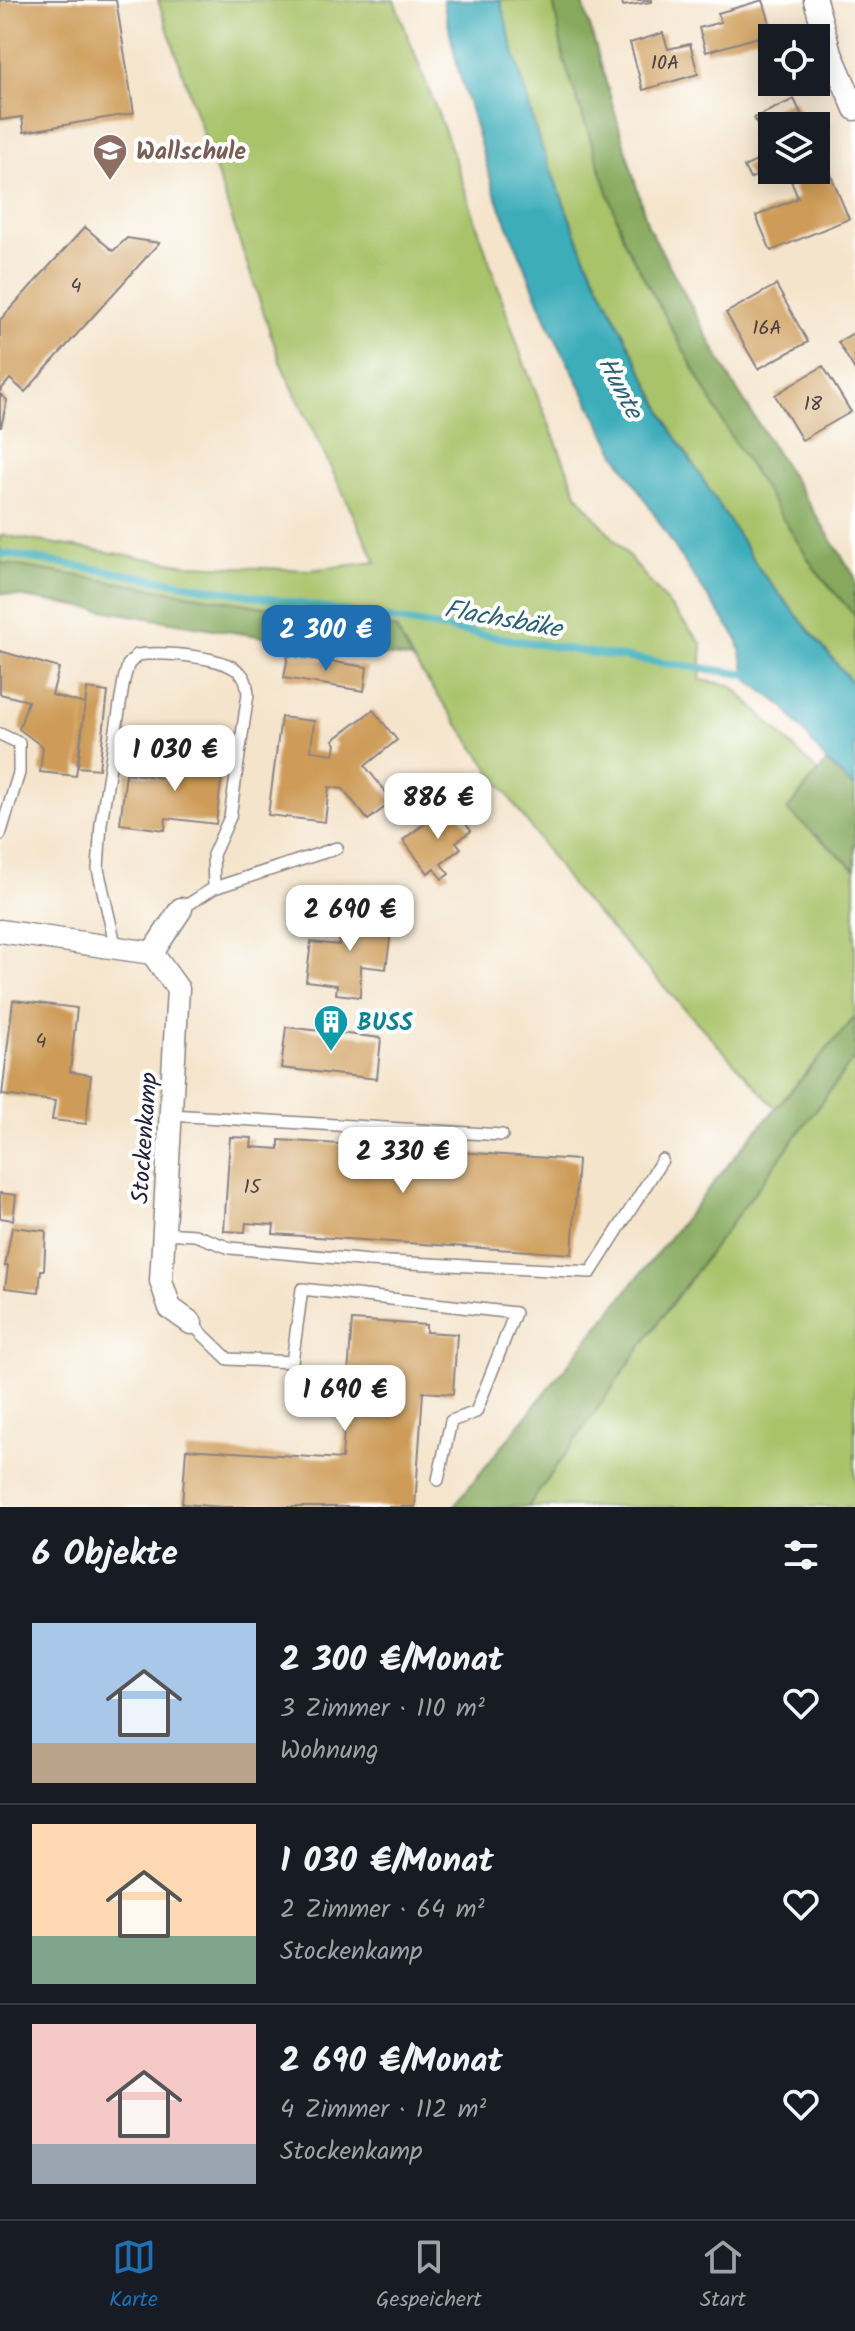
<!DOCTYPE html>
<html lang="de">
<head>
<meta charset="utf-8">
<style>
	:root { --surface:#171b24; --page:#242831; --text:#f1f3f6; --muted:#9ea1a6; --line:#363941; --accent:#1f6fb2 }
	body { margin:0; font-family:Kalam,sans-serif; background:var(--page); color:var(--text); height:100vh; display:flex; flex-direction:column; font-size:30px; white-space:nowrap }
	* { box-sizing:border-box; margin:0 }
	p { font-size:26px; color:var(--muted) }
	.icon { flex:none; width:44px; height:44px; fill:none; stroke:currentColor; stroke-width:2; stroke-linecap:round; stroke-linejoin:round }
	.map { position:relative; height:1507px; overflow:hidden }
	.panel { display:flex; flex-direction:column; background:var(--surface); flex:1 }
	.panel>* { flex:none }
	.tools { position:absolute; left:758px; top:24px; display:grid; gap:16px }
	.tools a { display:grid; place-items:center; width:72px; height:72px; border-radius:0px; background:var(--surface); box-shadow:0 4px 20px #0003; font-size:40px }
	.price { position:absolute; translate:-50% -68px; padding:0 18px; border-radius:16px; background:#fff; color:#222; font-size:26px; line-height:52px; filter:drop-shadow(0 2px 4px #0008) }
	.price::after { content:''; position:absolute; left:50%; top:48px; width:24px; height:18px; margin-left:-12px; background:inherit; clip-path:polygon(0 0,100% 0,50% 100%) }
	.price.current { background:var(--accent); color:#fff }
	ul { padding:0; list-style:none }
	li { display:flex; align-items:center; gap:24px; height:200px; padding:0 32px }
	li+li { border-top:2px solid var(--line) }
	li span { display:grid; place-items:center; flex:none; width:224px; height:160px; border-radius:0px; color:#555 }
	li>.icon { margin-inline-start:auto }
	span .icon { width:96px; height:96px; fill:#fffc; stroke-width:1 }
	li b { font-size:34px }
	h2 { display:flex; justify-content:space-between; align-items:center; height:96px; padding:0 32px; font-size:34px }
	.dock { display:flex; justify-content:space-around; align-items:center; height:112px; border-top:2px solid var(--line); background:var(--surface); font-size:22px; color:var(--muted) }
	.dock a { display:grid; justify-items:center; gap:4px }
	.dock .current { color:var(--accent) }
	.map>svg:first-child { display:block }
	.green { fill:#a8c369; stroke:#657252; stroke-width:2 }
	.forest { fill:#86a95d; stroke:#54664c; stroke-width:2 }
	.water { fill:#3eadba; stroke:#30687a; stroke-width:2 }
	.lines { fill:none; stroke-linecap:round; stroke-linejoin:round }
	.stream { stroke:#3eadba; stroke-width:8 }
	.building { fill:#ce9c58 }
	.service-casing { stroke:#8b8383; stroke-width:14 }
	.minor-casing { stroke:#8b8383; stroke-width:25 }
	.service { stroke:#fff; stroke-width:11 }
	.minor { stroke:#fff; stroke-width:22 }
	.labels { text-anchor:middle; stroke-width:8; stroke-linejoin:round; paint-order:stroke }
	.number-label { font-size:20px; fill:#4d4042 }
	.education-label { font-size:24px; font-weight:bold; fill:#785e54; stroke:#fff; text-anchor:start }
	.culture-label { font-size:24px; font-weight:bold; fill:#0d838f; stroke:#fff; text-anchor:start }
	.street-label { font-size:24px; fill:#22223b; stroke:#fff }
	.water-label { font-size:26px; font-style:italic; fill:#2f6174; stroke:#fff }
</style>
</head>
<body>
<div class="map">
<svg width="855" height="1507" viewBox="0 0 855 1507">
	<rect width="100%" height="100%" fill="#fff"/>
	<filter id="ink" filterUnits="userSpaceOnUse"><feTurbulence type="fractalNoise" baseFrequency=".0125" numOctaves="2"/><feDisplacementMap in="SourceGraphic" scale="16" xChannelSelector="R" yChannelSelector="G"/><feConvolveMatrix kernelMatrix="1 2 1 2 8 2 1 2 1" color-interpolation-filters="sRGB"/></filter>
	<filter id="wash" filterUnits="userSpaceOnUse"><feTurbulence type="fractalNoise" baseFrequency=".006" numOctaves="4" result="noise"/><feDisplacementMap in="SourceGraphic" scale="32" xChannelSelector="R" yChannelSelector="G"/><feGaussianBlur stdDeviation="1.8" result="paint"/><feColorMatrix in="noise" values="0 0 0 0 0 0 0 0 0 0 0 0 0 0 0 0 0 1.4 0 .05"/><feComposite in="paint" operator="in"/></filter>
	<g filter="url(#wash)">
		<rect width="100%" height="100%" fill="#f4e4cb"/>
		<path class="green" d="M158,0H394L449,142L522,358L578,496L702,644L700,680L731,685L818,772L788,810L855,869V1017L776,1108L574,889L412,659L396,629L0,563V535L188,565L310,570L376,562L281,364Z
			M500,0H553L564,60L814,568L855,616V686L762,573L672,431L584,254L537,135Z
			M855,1057V1507H528L667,1310Z"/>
		<path class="forest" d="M553,0H582L648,226L732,382L855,577V616L814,568L730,435L625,243L564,60Z
			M0,563L396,629L412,659L219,630L0,593Z
			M827,762L855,788V869L787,810Z
			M855,1017V1057L667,1310L528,1507H453L745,1144Z"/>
		<path class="water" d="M443,0H500L537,135L584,254L672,431L762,573L855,686V788L827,762L784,707L748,680L737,638L692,574L616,454L551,330L495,194L457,65Z"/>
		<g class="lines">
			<path class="stream" d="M0,553L585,652L757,676"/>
		</g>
		<g id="blocks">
			<path class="building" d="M0,0H116L134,113L24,132L22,117L0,120Z
				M622,0H651V2L623,6Z
				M763,0L773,33L706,52L699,28L721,22L718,13Z
				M663,33L668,49L690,44L698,74L643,90L630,43Z
				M794,99L807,126H772V143L767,145L754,118Z
				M769,155L772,168L750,179L744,167Z
				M827,166L849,219L771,251L756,216L798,198L791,181Z
				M85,227L113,251L127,238L159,243L25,392L10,379L0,391V320Z
				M776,285L808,342L758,369L726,313Z
				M855,332V370L838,342Z
				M823,366L851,412L802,440L775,395Z
				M0,394L7,400L1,427H0Z
				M0,651L59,668L52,695L85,704L76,776L40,772L43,747L19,729L28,701L0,694Z
				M288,655L367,667L364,691L284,678Z
				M87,689L108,692L99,769L78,767Z
				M373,710L397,740L365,766L393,801L368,820L343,789L329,787L325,822L268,815L281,717L314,721L311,751L334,754L336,744L333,740Z
				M173,749L224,756L216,824L166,818L165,830L120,824L126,773L170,779Z
				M455,809L471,831L456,842L461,848L441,864L449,874L442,879L434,868L428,873L403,840L436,815L440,821Z
				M338,911L366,914L365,921L392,924L386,969L361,966L360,997L336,994L337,985L306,981L311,942L339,945L341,932L336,931Z
				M13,1000L77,1008L70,1072L91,1075L86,1124L52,1120L55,1101L2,1095Z
				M286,1027L381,1038L377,1079L281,1068Z
				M230,1137L252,1138L251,1147L279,1149V1140L578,1160L572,1254L273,1234L274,1225L246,1223L245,1232L224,1231Z
				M0,1193L16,1195L13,1220L0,1218Z
				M12,1227L46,1231L44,1270H41L39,1292L5,1288L8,1266H5Z
				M352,1320L426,1325V1332L457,1334L453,1394L423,1392L415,1507H223L182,1504L186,1449L342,1459Z"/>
		</g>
	</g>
	<g filter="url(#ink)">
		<use href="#blocks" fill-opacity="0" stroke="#8b8383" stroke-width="2"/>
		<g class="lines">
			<defs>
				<path id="service" d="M0,734L19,743V773L0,835
					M181,909L214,888L337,848
					M116,948L98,869L101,823L124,680L128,665L137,655C161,652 228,655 243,676C247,681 247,688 248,694L230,817L213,855L214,888
					M171,1115L502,1135
					M164,1233L195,1235L230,1248L369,1261L591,1272L662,1160
					M191,1323L228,1359L292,1362L302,1289L515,1313L476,1412L451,1421L438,1480"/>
				<path id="minor" d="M815,0L829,49L855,109
					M0,931L152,953L181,909
					M152,953L178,989L161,1281L170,1308L191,1323"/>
			</defs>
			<use href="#service" class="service-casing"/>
			<use href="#minor" class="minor-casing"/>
			<use href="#service" class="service"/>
			<use href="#minor" class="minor"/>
		</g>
	</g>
	<defs>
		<symbol id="school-pin" viewBox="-11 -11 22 30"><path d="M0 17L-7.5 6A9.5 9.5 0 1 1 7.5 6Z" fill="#8d6e63" stroke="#fff"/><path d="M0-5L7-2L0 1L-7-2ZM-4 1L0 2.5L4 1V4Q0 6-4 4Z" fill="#fff"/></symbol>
		<symbol id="building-pin" viewBox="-11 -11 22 30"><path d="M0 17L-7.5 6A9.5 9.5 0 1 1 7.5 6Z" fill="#0f9aa8" stroke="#fff"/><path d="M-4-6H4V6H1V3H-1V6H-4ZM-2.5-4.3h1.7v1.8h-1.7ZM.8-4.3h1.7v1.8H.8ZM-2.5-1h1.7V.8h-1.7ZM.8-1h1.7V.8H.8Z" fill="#fff"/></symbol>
	</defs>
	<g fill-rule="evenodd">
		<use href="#school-pin" x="90" y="131" width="40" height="54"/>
		<use href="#building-pin" x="311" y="1002" width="40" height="54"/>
	</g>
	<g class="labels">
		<g class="number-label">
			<text x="665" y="69">10A</text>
			<text x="76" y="292">4</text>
			<text x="767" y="334">16A</text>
			<text x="813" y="410">18</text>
			<text x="41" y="1047">4</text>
			<text x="252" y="1193">15</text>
		</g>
		<g class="education-label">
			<text x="136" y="159">Wallschule</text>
		</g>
		<g class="culture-label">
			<text x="357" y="1030">BUSS</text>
		</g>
		<g class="street-label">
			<text transform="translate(144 1138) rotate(-86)" y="8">Stockenkamp</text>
		</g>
		<g class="water-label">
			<text transform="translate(621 387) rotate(62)" y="9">Hunte</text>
			<text transform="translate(503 618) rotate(10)" y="9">Flachsbäke</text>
		</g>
	</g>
</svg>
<div class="tools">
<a><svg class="icon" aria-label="locate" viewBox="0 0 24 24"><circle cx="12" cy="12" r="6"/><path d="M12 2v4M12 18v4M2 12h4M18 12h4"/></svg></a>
<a><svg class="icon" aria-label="layers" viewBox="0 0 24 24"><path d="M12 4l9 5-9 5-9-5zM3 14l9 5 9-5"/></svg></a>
</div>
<b class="price current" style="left:326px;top:673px">2 300 €</b>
<b class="price" style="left:175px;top:793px">1 030 €</b>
<b class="price" style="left:438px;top:841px">886 €</b>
<b class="price" style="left:350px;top:953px">2 690 €</b>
<b class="price" style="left:403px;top:1195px">2 330 €</b>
<b class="price" style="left:345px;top:1433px">1 690 €</b>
</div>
<section class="panel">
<h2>6 Objekte<svg class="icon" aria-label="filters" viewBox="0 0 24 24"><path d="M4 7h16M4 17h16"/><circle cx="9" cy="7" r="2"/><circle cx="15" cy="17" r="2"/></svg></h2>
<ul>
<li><span style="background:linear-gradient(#a9c7e8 75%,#b9a48a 0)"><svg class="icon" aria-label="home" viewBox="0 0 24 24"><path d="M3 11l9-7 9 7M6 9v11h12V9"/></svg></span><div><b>2 300 €/Monat</b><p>3 Zimmer · 110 m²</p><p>Wohnung</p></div><svg class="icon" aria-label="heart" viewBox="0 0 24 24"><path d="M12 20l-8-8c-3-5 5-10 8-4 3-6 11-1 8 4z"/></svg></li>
<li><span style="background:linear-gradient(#ffd9b3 70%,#7fa58c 0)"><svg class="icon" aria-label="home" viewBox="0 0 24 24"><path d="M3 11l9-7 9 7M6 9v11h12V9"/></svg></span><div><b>1 030 €/Monat</b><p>2 Zimmer · 64 m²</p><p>Stockenkamp</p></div><svg class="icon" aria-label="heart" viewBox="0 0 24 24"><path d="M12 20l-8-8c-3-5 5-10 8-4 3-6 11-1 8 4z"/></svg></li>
<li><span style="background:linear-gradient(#f6c9c9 75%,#9aa5b1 0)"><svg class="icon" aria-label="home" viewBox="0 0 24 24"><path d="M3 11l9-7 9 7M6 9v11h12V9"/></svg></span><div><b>2 690 €/Monat</b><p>4 Zimmer · 112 m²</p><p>Stockenkamp</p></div><svg class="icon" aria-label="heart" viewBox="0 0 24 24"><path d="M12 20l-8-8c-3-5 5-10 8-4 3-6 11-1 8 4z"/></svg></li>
</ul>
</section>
<nav class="dock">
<a class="current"><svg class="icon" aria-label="map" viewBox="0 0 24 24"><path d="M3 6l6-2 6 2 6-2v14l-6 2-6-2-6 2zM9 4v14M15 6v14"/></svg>Karte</a>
<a><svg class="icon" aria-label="saved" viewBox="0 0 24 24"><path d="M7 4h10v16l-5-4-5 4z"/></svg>Gespeichert</a>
<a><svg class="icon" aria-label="home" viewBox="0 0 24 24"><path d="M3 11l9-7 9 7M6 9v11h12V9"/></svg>Start</a>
</nav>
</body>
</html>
